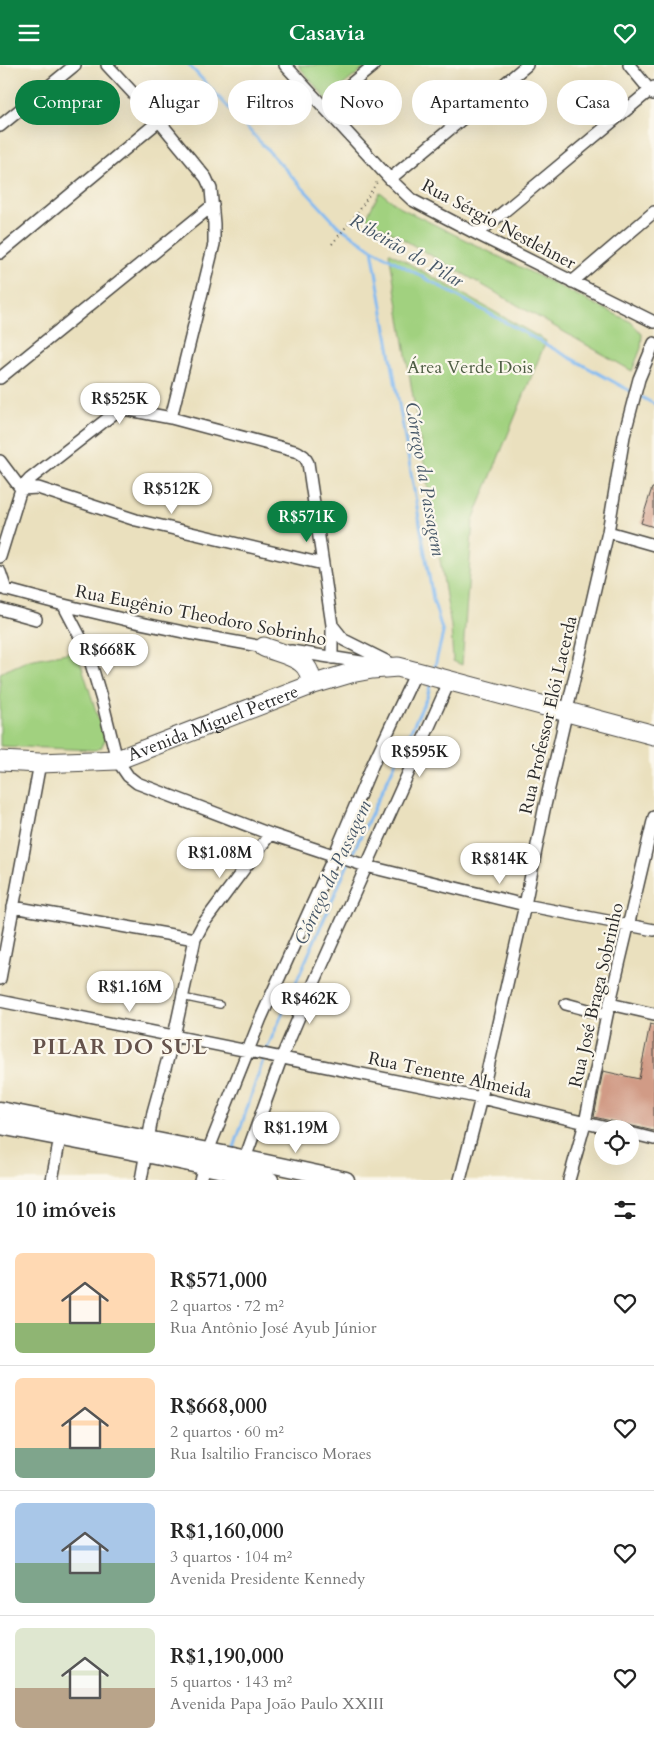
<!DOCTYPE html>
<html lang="pt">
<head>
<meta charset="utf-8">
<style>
	:root { --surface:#fff; --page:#f2f2f2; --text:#222; --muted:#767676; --line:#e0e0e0; --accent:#0b8043 }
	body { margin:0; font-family:Cardo,serif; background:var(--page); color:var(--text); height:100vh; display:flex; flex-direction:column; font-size:19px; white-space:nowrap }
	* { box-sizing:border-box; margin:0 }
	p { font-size:16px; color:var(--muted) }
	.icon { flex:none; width:28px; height:28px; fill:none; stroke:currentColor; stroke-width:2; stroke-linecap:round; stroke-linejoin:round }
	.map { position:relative; height:1115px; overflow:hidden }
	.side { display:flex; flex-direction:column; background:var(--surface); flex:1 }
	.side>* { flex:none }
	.top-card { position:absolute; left:15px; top:15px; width:625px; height:45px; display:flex; gap:10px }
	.buttons { position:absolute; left:594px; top:1055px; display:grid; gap:10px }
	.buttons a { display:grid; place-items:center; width:45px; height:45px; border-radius:50%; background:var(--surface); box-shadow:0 5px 20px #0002; font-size:25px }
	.price { position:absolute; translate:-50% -42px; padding:0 11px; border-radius:18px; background:#fff; color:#222; font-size:16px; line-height:32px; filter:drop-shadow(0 1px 2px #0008) }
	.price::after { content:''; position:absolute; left:50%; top:30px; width:15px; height:11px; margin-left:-8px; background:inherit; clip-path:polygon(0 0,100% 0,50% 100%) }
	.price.on { background:var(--accent); color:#fff }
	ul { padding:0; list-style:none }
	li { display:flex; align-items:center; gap:15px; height:125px; padding:0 15px }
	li+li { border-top:1px solid var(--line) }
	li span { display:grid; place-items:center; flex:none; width:140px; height:100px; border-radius:8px; color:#555 }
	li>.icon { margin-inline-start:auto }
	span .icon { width:60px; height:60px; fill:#fffc; stroke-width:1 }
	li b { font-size:21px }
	h2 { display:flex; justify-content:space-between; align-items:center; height:60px; padding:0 15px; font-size:21px }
	.tag { padding:0 18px; border-radius:22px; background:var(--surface); box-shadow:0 5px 20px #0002; font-size:18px; line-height:45px }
	.tag.on { background:var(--accent); color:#fff }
	header { display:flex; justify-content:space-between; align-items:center; height:65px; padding:0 15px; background:var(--accent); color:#fff; font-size:22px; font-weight:800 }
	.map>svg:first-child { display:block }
	.green { fill:#a1d17f; stroke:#667e55 }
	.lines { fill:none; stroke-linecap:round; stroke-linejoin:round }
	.stream { stroke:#81baf2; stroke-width:3 }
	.building { fill:#d19b86 }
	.lane-casing { stroke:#484641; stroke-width:8 }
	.street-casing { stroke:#484641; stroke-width:14 }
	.secondary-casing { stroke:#484641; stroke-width:19 }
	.primary-casing { stroke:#484641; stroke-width:21 }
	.path { stroke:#484641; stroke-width:2; stroke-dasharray:1 4; stroke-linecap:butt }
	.lane { stroke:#fff; stroke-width:5.5 }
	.street { stroke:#fff; stroke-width:11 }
	.secondary { stroke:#fff; stroke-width:16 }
	.primary { stroke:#fff; stroke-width:19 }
	.labels { text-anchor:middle; stroke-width:4.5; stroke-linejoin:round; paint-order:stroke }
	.street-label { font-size:18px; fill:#2b2b2b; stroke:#fbf7ec }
	.park-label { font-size:18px; fill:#4e5d44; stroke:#fbf7ec }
	.water-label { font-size:19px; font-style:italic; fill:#455667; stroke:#fbf7ec }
	.district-label { font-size:22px; font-weight:bold; letter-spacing:1px; fill:#65524b; stroke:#fbf7ec }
</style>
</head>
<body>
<header><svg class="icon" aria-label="menu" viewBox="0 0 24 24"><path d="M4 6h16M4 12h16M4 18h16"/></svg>Casavia<svg class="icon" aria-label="heart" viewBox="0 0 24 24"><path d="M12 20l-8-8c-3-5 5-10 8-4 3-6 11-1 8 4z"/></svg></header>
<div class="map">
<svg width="654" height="1115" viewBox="0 0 654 1115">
	<rect width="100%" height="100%" fill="#fbf7ec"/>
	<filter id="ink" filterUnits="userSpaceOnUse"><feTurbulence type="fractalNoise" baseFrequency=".02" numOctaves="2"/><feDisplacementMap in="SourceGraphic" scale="10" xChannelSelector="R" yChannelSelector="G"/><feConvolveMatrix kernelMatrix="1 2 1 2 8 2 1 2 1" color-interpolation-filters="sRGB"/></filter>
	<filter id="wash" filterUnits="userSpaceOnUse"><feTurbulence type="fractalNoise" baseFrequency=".0096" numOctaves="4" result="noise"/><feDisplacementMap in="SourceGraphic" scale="20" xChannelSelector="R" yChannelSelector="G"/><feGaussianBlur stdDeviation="1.12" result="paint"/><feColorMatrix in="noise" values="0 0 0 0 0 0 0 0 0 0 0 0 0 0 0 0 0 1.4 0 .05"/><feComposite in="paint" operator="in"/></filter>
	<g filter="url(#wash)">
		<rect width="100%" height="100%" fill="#eae0be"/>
		<path class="green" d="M298,0H368L326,34Z
			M380,127L401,143L631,257L642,269L641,283L632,306L366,153Z
			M389,187L546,276L473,455L462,600L453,596L451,561Z
			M77,586L105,675L101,683L95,685L0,681V608L29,595Z"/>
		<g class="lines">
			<path class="stream" d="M189,0L337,160L372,184L654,339
				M372,184L433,534L443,568L434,605
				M266,986L356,781L427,632L431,618
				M233,1086L264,992"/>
		</g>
		<g id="blocks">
			<path class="building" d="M652,423H654V462L641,458Z
				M650,959L654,960V1066L594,1052L603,1006L639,1014Z"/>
		</g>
	</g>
	<g filter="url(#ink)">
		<use href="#blocks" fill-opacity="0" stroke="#484641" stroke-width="1"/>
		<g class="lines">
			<defs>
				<path id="lane" d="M182,932L220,940"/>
				<path id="street" d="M107,0L159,56L206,113L211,124L214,159V179L171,353
					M285,0L390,114L412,135L477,169L654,257
					M629,0L653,29
					M324,41L374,0
					M0,61L75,0
					M390,114L527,0
					M477,169L654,22
					M0,188L159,56
					M572,217L654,147
					M0,313L213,140
					M0,396L21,424L38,423L136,455L323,499
					M608,467L654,480
					M0,492L21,424L30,414L116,347L124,344L171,353L298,387L304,391L308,398L332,560V593
					M0,507L6,525
					M0,523C89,548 179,568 270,583
					M64,541L87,585L103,639L117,695L128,711L137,718L270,769L366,801L525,840L654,865
					M0,544L36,554
					M332,560L344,575L394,600
					M291,586L374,599
					M13,842L195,874
					M0,914L40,698
					M0,936L481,1033L611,1064
					M566,939L607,950
					M610,939L654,949
					M630,1068L654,1074
					M243,1099L281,994L301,947L450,615
					M52,1115L60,1073
					M141,1115L153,1047L174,971L195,874L203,859L270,769
					M200,1115L208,1086L261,953L334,791L372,701L416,607
					M460,1115L481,1033L525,840L544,745L608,467L624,371L639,314L654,278
					M569,1115L585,1058L607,950L654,752"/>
				<path id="secondary" d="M0,1045L223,1089L346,1115
					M0,1061L146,1089L270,1115"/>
				<g id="primary">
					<path d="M264,582C284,590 314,593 310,620"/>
					<path id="s1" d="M0,696L40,698L117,695L314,619L351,608L372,604L398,602L654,670"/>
				</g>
			</defs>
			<use href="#lane" class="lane-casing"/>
			<use href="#street" class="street-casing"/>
			<use href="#secondary" class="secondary-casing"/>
			<use href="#primary" class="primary-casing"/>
			<path class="path" d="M332,179L359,146L377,117"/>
			<use href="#lane" class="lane"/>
			<use href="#street" class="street"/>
			<use href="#secondary" class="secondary"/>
			<use href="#primary" class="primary"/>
		</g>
	</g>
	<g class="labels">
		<g class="street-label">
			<text transform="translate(499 159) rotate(28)" y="6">Rua Sérgio Nestlehner</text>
			<text transform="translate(201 550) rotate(11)" y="6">Rua Eugênio Theodoro Sobrinho</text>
			<text transform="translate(548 650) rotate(-77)" y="6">Rua Professor Elói Lacerda</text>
			<text dy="6" stroke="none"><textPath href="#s1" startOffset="220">Avenida Miguel Petrere</textPath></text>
			<text transform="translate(596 930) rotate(-77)" y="6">Rua José Braga Sobrinho</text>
			<text transform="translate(450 1010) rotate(12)" y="6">Rua Tenente Almeida</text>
		</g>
		<g class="park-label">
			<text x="470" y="308">Área Verde Dois</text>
		</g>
		<g class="water-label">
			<text transform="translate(407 185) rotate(30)" y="7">Ribeirão do Pilar</text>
			<text transform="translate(426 414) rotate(80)" y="7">Córrego da Passagem</text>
			<text transform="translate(332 807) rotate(-65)" y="7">Córrego da Passagem</text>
		</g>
		<g class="district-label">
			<text x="120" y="989">PILAR DO SUL</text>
		</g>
	</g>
</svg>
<div class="buttons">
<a><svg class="icon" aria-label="locate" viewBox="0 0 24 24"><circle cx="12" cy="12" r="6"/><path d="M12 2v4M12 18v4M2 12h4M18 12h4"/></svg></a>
</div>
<b class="price" style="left:120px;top:360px">R$525K</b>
<b class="price" style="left:172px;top:450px">R$512K</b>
<b class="price on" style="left:307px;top:478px">R$571K</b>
<b class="price" style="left:108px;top:611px">R$668K</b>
<b class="price" style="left:420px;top:713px">R$595K</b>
<b class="price" style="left:220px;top:814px">R$1.08M</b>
<b class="price" style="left:500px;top:820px">R$814K</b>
<b class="price" style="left:130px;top:948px">R$1.16M</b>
<b class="price" style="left:310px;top:960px">R$462K</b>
<b class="price" style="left:296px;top:1089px">R$1.19M</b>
<div class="top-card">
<a class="tag on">Comprar</a>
<a class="tag">Alugar</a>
<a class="tag">Filtros</a>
<a class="tag">Novo</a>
<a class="tag">Apartamento</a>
<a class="tag">Casa</a>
</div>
</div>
<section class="side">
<h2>10 imóveis<svg class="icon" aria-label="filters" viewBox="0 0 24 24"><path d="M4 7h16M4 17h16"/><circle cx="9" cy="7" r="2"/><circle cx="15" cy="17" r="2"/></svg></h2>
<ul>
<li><span style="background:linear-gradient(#ffd9b3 70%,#8fb573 0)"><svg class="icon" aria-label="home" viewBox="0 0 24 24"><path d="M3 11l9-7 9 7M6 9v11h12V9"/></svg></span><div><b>R$571,000</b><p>2 quartos · 72 m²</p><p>Rua Antônio José Ayub Júnior</p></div><svg class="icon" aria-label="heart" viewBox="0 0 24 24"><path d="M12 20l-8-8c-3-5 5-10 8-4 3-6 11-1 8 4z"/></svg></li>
<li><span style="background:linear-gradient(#ffd9b3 70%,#7fa58c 0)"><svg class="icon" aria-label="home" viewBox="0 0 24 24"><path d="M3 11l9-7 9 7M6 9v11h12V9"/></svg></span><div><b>R$668,000</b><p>2 quartos · 60 m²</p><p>Rua Isaltilio Francisco Moraes</p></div><svg class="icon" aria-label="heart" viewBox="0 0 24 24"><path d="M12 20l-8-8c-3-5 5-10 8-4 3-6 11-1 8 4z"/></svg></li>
<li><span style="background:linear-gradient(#a9c7e8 60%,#7fa58c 0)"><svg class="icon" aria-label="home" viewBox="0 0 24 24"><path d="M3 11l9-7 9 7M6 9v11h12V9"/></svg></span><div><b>R$1,160,000</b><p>3 quartos · 104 m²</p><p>Avenida Presidente Kennedy</p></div><svg class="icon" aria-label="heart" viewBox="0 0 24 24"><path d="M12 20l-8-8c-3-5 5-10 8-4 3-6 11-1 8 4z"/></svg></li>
<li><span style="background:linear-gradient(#dfe7d0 60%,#b9a48a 0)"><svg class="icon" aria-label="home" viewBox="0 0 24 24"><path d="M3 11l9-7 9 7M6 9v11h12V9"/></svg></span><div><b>R$1,190,000</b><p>5 quartos · 143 m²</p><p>Avenida Papa João Paulo XXIII</p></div><svg class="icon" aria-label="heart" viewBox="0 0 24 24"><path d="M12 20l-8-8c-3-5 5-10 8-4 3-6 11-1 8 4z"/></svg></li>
</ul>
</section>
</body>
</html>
